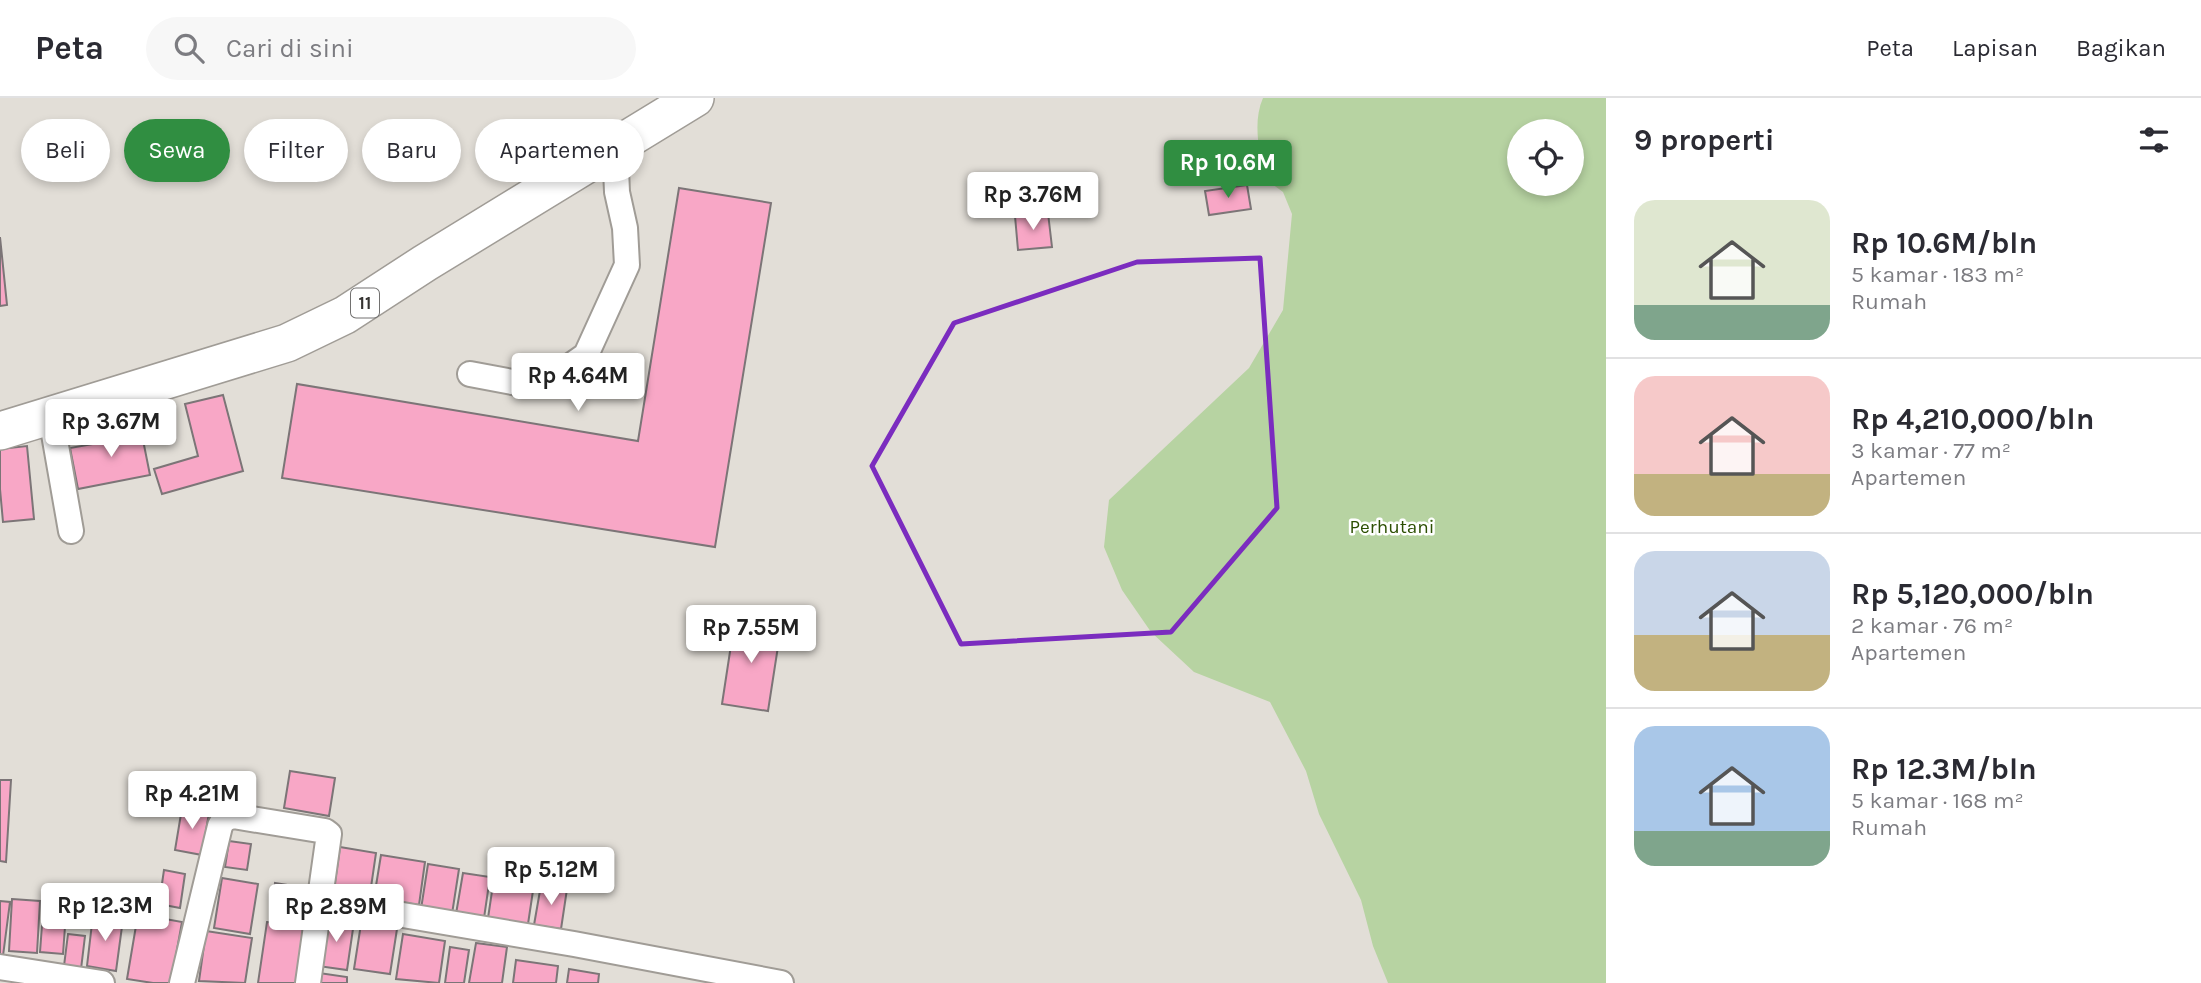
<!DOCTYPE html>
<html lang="id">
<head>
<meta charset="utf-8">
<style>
	:root { --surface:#fff; --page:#f7f7f7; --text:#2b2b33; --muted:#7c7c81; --line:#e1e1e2; --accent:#308e41 }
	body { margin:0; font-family:Karla,sans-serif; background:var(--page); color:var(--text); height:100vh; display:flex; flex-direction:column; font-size:26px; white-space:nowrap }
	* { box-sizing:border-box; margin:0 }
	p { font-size:23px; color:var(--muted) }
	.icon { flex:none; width:38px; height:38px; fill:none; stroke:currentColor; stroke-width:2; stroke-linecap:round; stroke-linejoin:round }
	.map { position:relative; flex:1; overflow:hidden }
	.sheet { display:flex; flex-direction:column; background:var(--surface); width:595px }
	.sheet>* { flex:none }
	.guide { position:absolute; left:21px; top:21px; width:665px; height:63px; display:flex; gap:14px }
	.buttons { position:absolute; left:1507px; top:21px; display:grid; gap:14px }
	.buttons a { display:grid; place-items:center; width:77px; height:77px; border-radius:50%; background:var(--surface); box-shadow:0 4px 10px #0003; font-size:35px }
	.price { position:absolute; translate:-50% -60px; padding:0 16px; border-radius:7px; background:#fff; color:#222; font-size:23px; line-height:46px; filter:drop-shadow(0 2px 4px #0008) }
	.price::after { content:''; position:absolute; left:50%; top:42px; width:21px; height:16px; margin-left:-10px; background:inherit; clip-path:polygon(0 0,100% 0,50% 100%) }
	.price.current { background:var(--accent); color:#fff }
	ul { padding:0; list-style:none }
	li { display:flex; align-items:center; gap:21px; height:175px; padding:0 28px }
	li+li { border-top:2px solid var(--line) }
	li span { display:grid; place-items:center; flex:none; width:196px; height:140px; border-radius:21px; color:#555 }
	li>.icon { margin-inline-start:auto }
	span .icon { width:84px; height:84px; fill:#fffc; stroke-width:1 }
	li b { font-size:30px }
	h2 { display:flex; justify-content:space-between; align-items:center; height:84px; padding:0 28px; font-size:30px }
	.pill { padding:0 24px; border-radius:32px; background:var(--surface); box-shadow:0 4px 10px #0003; font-size:24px; line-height:63px }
	.pill.current { background:var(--accent); color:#fff }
	header { display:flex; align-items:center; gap:42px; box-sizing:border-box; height:98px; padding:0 35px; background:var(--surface); border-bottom:2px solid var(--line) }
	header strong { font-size:33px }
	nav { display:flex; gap:38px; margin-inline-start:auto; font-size:24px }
	.search { width:490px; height:63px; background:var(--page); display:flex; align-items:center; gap:18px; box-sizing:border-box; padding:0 24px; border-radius:38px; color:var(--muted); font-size:26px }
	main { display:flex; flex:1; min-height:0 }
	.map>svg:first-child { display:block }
	.green { fill:#b7d3a2; fill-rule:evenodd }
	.building { fill:#f8a7c6; stroke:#7c7577; stroke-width:2 }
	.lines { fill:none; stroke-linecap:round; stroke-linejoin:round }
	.minor-casing { stroke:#a09c96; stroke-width:28 }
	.highway-casing { stroke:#a09c96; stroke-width:40 }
	.minor { stroke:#fff; stroke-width:24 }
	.highway { stroke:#fff; stroke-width:37 }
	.marked { fill:none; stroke:#7b2cbf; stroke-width:5; stroke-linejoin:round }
	.labels { text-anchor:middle; stroke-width:5; stroke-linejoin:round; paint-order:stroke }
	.shield { fill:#fff; stroke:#727170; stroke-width:2 }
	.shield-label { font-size:18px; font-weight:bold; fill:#363432 }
	.park-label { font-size:19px; fill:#2c4f02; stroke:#fff }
</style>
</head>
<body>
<header>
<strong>Peta</strong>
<div class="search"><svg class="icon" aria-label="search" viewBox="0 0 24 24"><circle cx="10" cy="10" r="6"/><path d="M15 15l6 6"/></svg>Cari di sini</div>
<nav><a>Peta</a><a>Lapisan</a><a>Bagikan</a></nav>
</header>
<main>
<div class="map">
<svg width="1606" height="885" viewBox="0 0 1606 885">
	<rect width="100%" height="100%" fill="#e2ded7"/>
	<path class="green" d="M1263,0H1606V885H1388L1373,848L1361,802L1319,716L1306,673L1270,604L1194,574L1151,534L1122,492L1104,449L1109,402L1249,270L1283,212L1292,116L1283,94L1264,80C1260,54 1252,25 1263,0ZM1519,33H1572V86H1519Z"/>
	<path class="building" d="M1247,87L1251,111L1209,117L1205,93Z
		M679,90L771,105L715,449L282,380L297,286L638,343Z
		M1048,115L1052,149L1018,152L1015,118Z
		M0,139L7,207L0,208Z
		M223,297L243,373L162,396L154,371L198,358L185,306Z
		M140,327L150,377L78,391L70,350L110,343L108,333Z
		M27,348L34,421L3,424L0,391V351Z
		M735,521L781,529L768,613L722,606Z
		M290,673L335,680L329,718L284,710Z
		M0,682H11L6,764L0,763Z
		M182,710L209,715L202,757L175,752Z
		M229,743L251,746L247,772L225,769Z
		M340,749L376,755L370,796L334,791Z
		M381,757L425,764L419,807L374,800Z
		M428,766L459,771L452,816L421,811Z
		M164,772L185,776L180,810L159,806Z
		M463,775L490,779L484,820L456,816Z
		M222,780L258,786L250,836L214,830Z
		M494,780L534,786L528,826L488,820Z
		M275,785L313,791L309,821L271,815Z
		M541,787L567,791L561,831L534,827Z
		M12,801L40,803L37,855L9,853Z
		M0,803L10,804L3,858L0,857Z
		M43,814L66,815L63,856L40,854Z
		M138,816L182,824L171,885H153L127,881Z
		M93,817L123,821L116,873L87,868Z
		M325,820L354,824L347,872L318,868Z
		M267,824L305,829L297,885H258Z
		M361,826L397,831L390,876L354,871Z
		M206,833L252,840L245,885L199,883Z
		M68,836L85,838L81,871L64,868Z
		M403,836L445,843L439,885L396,881Z
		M476,845L507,849L502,885H469Z
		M450,849L469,852L464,885H445Z
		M516,862L558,868L556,885H513Z
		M569,871L599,876L598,885H567Z
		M319,875L347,879V885H317Z"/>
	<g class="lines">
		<defs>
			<path id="minor" d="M470,276L523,286L556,278L586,257L627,167L625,130L617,94L615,48
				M51,319L71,433
				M320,803L574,846L781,885
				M0,869L102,885
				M182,885L220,728L224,721L233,718L325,733L329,736L308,885"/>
			<path id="highway" d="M0,333L287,245L345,217L425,165L695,0"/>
		</defs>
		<use href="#minor" class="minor-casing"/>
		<use href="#highway" class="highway-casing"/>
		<use href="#minor" class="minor"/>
		<use href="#highway" class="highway"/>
	</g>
	<path class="marked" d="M1260,160L1277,410L1171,534L961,546L872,368L954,225L1137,164Z"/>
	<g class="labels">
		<rect class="shield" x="351" y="190.5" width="28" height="29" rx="5"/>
		<g class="shield-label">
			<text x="365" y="211">11</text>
		</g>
		<g class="park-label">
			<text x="1392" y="435">Perhutani</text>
		</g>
	</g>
</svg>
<div class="buttons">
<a><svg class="icon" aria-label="locate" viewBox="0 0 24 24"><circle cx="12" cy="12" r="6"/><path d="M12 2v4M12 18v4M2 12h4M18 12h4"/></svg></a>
</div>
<b class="price current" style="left:1228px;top:102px">Rp 10.6M</b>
<b class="price" style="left:1033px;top:134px">Rp 3.76M</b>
<b class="price" style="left:578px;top:315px">Rp 4.64M</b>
<b class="price" style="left:111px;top:361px">Rp 3.67M</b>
<b class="price" style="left:751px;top:567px">Rp 7.55M</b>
<b class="price" style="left:192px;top:733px">Rp 4.21M</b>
<b class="price" style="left:551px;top:809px">Rp 5.12M</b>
<b class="price" style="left:105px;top:845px">Rp 12.3M</b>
<b class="price" style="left:336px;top:846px">Rp 2.89M</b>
<div class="guide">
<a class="pill">Beli</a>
<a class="pill current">Sewa</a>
<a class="pill">Filter</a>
<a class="pill">Baru</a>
<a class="pill">Apartemen</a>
</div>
</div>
<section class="sheet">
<h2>9 properti<svg class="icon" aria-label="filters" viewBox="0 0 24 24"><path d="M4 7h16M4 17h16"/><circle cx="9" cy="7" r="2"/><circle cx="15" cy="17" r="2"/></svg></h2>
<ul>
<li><span style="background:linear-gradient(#dfe7d0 75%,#7fa58c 0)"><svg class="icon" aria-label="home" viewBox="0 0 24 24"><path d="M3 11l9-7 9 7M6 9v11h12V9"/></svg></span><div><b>Rp 10.6M/bln</b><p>5 kamar · 183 m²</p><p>Rumah</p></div></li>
<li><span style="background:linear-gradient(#f6c9c9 70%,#c2b280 0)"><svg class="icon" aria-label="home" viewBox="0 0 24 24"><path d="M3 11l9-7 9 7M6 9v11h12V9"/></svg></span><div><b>Rp 4,210,000/bln</b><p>3 kamar · 77 m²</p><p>Apartemen</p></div></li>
<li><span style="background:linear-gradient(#c9d6e8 60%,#c2b280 0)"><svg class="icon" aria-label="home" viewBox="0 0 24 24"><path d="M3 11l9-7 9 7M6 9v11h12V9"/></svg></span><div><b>Rp 5,120,000/bln</b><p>2 kamar · 76 m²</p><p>Apartemen</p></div></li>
<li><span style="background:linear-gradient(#a9c7e8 75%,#7fa58c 0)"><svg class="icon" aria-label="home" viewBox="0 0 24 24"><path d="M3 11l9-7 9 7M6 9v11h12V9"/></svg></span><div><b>Rp 12.3M/bln</b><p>5 kamar · 168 m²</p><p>Rumah</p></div></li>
</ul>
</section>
</main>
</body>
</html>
